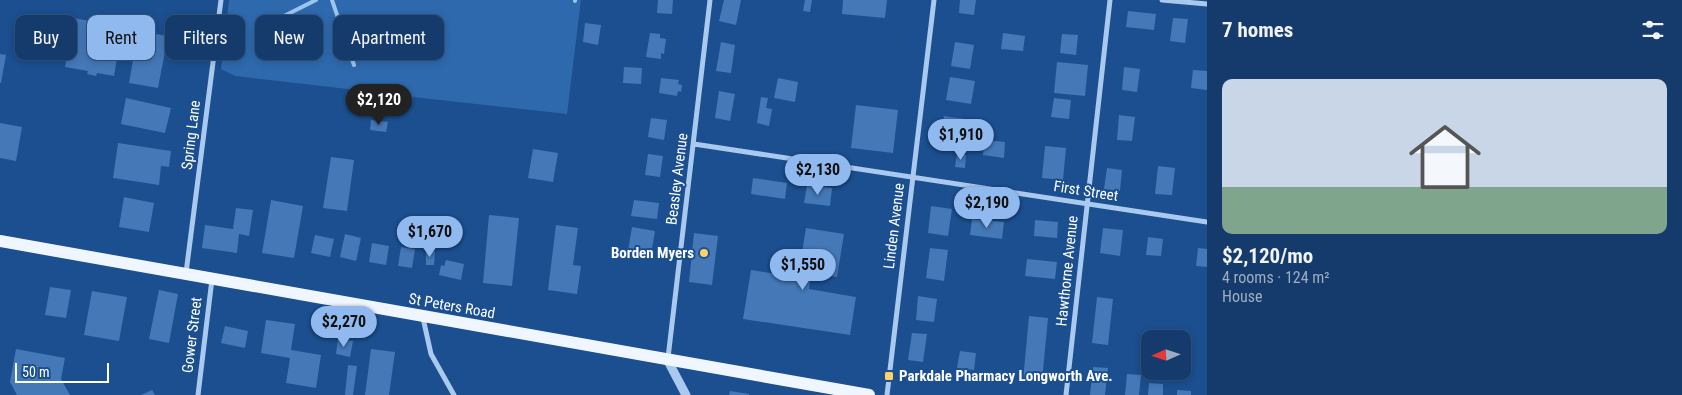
<!DOCTYPE html>
<html lang="en">
<head>
<meta charset="utf-8">
<style>
	:root { --surface:#143b6b; --page:#214673; --text:#f1f3f6; --muted:#9dadc1; --line:#33557e; --accent:#90b9f0 }
	body { margin:0; font-family:"Roboto Condensed",sans-serif; background:var(--page); color:var(--text); height:100vh; display:flex; flex-direction:column; font-size:19px; white-space:nowrap }
	* { box-sizing:border-box; margin:0 }
	p { font-size:16px; color:var(--muted) }
	.icon { flex:none; width:28px; height:28px; fill:none; stroke:currentColor; stroke-width:2; stroke-linecap:round; stroke-linejoin:round }
	.map { position:relative; flex:1; overflow:hidden }
	.sheet { display:flex; flex-direction:column; background:var(--surface); width:475px }
	.sheet>* { flex:none }
	.top-card { position:absolute; left:15px; top:15px; width:475px; height:45px; display:flex; gap:10px }
	.needle { width:32px; rotate:267deg }
	.buttons { position:absolute; left:1141px; top:330px; display:grid; gap:10px }
	.buttons a { display:grid; place-items:center; width:50px; height:50px; border-radius:10px; background:var(--surface); box-shadow:0 2px 8px #0003,0 0 0 1px var(--line); font-size:25px }
	.scale { position:absolute; left:15px; bottom:12px; width:94px; box-sizing:border-box; padding-left:5px; border:2px solid #fff; border-top:0; font-size:14px; line-height:18px; white-space:nowrap; color:#fff; -webkit-text-stroke:4px #1b4f8f; paint-order:stroke }
	.price { position:absolute; translate:-50% -42px; padding:0 11px; border-radius:18px; background:var(--accent); color:#111; font-size:16px; line-height:32px; filter:drop-shadow(0 1px 2px #0008) }
	.price::after { content:''; position:absolute; left:50%; top:30px; width:15px; height:11px; margin-left:-8px; background:inherit; clip-path:polygon(0 0,100% 0,50% 100%) }
	.price.on { background:#222; color:#fff }
	ul { padding:0; list-style:none }
	li { display:grid; align-content:center; gap:10px; height:265px; padding:0 15px }
	li+li { border-top:1px solid var(--line) }
	li span { display:grid; place-items:center; height:155px; border-radius:10px; color:#555 }
	li>.icon { margin-inline-start:auto }
	span .icon { width:90px; height:90px; fill:#fffc; stroke-width:1 }
	li b { font-size:21px }
	h2 { display:flex; justify-content:space-between; align-items:center; height:60px; padding:0 15px; font-size:21px }
	.tag { padding:0 18px; border-radius:10px; background:var(--surface); box-shadow:0 2px 8px #0003,0 0 0 1px var(--line); font-size:18px; line-height:45px }
	.tag.on { background:var(--accent); color:#111 }
	main { display:flex; flex:1; min-height:0 }
	.map>svg:first-child { display:block }
	.green { fill:#2e69ad }
	.lines { fill:none; stroke-linecap:round; stroke-linejoin:round }
	.stream { stroke:#9cc4f0; stroke-width:4 }
	.building { fill:#4478b7 }
	.minor { stroke:#a9c9ee; stroke-width:5 }
	.tertiary { stroke:#a9c9ee; stroke-width:9 }
	.primary { stroke:#f0f6ff; stroke-width:12 }
	.poi-dot { fill:#ffd166; stroke:#1b4f8f; stroke-width:2 }
	.labels { text-anchor:middle; stroke-width:4; stroke-linejoin:round; paint-order:stroke }
	.street-label { font-size:15px; fill:#fff; stroke:#1b4f8f }
	.poi-label { font-size:15px; font-weight:bold; fill:#fff; stroke:#1b4f8f; text-anchor:end }
</style>
</head>
<body>
<main>
<div class="map">
<svg width="1207" height="395" viewBox="0 0 1207 395">
	<rect width="100%" height="100%" fill="#1b4f8f"/>
	<path class="green" d="M229,0H581L567,114L413,97L411,104L373,99L374,92L235,76L221,69Z"/>
	<g class="lines">
		<path class="stream" d="M332,0L354,65
			M575,1V0
			M276,20L316,0"/>
	</g>
	<path class="building" d="M658,0H673L672,14L657,13Z
		M724,0H741L736,25L719,21Z
		M805,0H812L810,12L803,11Z
		M843,0H887L885,18L842,14Z
		M960,0H976L974,15L959,13Z
		M1128,11L1156,14L1154,30L1126,27Z
		M73,18L91,21L88,42L119,47L114,76L97,73L96,76L87,74L88,71L65,67L71,32L68,31L69,21L73,22Z
		M1173,18L1188,19L1185,43L1170,41Z
		M585,23L601,25L598,45L583,42Z
		M138,31L168,36L158,88L129,83Z
		M650,33L660,34V38L666,39L664,54L661,53V59L646,57Z
		M1003,33L1025,36L1023,51L1001,49Z
		M1062,34L1078,35L1076,55L1060,53Z
		M721,42L735,45L731,73L716,71Z
		M955,42L974,45L970,69L951,66Z
		M0,54L6,55L1,83H0Z
		M1057,62L1088,65L1085,96L1054,93Z
		M624,67L642,68L641,84L623,83Z
		M1124,67L1140,69L1137,92L1122,90Z
		M1193,70L1207,71V90L1191,88Z
		M950,77L975,81L971,104L946,100Z
		M661,78L679,80L678,84L682,85L681,92L678,91L677,96L659,93Z
		M778,78L798,82L795,102L774,98Z
		M719,91L735,94L730,121L715,118Z
		M761,97L768,98L766,108L772,109L769,126L757,123Z
		M126,98L171,108L165,133L121,124Z
		M1054,98L1071,100L1069,119L1051,117Z
		M856,105L898,110L893,153L851,148Z
		M1119,115L1135,117L1132,141L1117,140Z
		M944,116L965,119L960,151L939,148Z
		M651,118L667,120L664,140L648,137Z
		M371,120L388,122L386,132L370,130Z
		M0,123L22,127L16,161L0,158Z
		M984,140L1005,142L1004,158L983,155Z
		M118,143L171,151L169,167L161,166L159,185L113,178Z
		M1045,146L1066,148L1063,180L1042,178Z
		M533,149L558,153L553,182L528,178Z
		M957,153L966,155L965,168L955,167Z
		M648,154L663,156L660,177L645,175Z
		M331,157L354,160L347,211L323,208Z
		M1158,166L1175,168L1172,195L1155,194Z
		M1107,168L1122,170L1120,191L1104,189Z
		M753,178L787,183L785,199L751,194Z
		M807,185L832,188L830,206L804,203Z
		M124,197L154,203L149,232L119,227Z
		M271,200L303,206L294,258L262,253Z
		M634,200L659,203L657,219L631,216Z
		M931,206L952,209L948,236L928,233Z
		M236,208L253,210L249,236L239,234L237,253L202,248L205,225L233,229Z
		M489,215L519,218L512,286L483,283Z
		M972,219L1004,222L1002,239L970,235Z
		M1035,220L1058,222L1057,238L1034,236Z
		M556,225L578,228L573,265L581,266L577,294L548,290Z
		M632,227L655,231L651,255L628,251Z
		M806,228L844,234L837,277L811,273L809,289L856,297L850,335L743,319L751,270L798,277Z
		M1103,228L1123,230L1120,256L1100,253Z
		M694,233L718,236L712,285L689,282Z
		M345,234L361,238L356,261L340,257Z
		M315,235L334,239L330,257L311,253Z
		M1148,237L1163,239L1161,256L1146,255Z
		M372,243L389,246L386,265L369,262Z
		M401,247L415,249L412,268L398,266Z
		M930,248L948,250L944,281L926,278Z
		M1198,248L1207,249V267L1196,266Z
		M426,251H435L434,265H426Z
		M1027,259L1057,262L1055,279L1025,276Z
		M446,260L464,264L461,280L439,275L441,265L444,266Z
		M50,287L71,290L66,318L45,315Z
		M159,290L178,294L169,343L149,339Z
		M92,291L127,297L119,341L84,335Z
		M918,296L937,299L934,322L916,320Z
		M1097,297L1113,299L1108,345L1092,343Z
		M1029,316L1048,318L1042,381L1023,380Z
		M266,320L295,324L291,350L321,355L316,388L286,383L290,358L261,353Z
		M225,326L248,331L245,348L221,343Z
		M912,333L927,334L923,362L908,360Z
		M338,339L353,341L350,357L336,354Z
		M16,349L65,358L61,379L70,395H17L10,382Z
		M371,349L395,352L389,395H365Z
		M960,351L976,353L974,370L957,368Z
		M348,365L357,366L353,395H345Z
		M1093,367L1108,368L1105,395H1090Z
		M1127,374L1141,375L1139,395H1125Z
		M1149,383L1163,384V395H1148Z
		M152,390L155,395H141Z
		M1177,390L1191,391V395H1177Z
		M730,391L749,394V395H729Z"/>
	<g class="lines">
		<path class="minor" d="M1162,0L1207,4
			M694,144L1207,222
			M186,273L221,0
			M423,318L431,354L454,395
			M668,358L710,0
			M198,395L212,279
			M887,395L934,0
			M1066,395L1110,0"/>
		<path class="tertiary" d="M668,361L686,395"/>
		<path class="primary" d="M0,241L869,395"/>
	</g>
	<g class="poi-dot">
		<circle cx="704" cy="253" r="5"/>
		<rect x="884" y="371" width="10" height="10" rx="2.5"/>
	</g>
	<g class="labels">
		<g class="street-label">
			<text transform="translate(191 135) rotate(-83)" y="5">Spring Lane</text>
			<text transform="translate(677 179) rotate(-83)" y="5">Beasley Avenue</text>
			<text transform="translate(1086 191) rotate(9)" y="5">First Street</text>
			<text transform="translate(894 226) rotate(-83)" y="5">Linden Avenue</text>
			<text transform="translate(1067 271) rotate(-84)" y="5">Hawthorne Avenue</text>
			<text transform="translate(452 306) rotate(10)" y="5">St Peters Road</text>
			<text transform="translate(192 335) rotate(-83)" y="5">Gower Street</text>
		</g>
		<g class="poi-label">
			<text x="694" y="258">Borden Myers</text>
			<text x="899" y="381" text-anchor="start">Parkdale Pharmacy Longworth Ave.</text>
		</g>
	</g>
</svg>
<div class="buttons">
<a><svg class="needle" viewBox="-14 -14 28 28"><path d="M0-13l5 13h-10z" fill="#e53935"/><path d="M0 13l5-13h-10z" fill="#9dadc1"/></svg></a>
</div>
<div class="scale">50 m</div>
<b class="price on" style="left:379px;top:126px">$2,120</b>
<b class="price" style="left:961px;top:161px">$1,910</b>
<b class="price" style="left:818px;top:196px">$2,130</b>
<b class="price" style="left:987px;top:229px">$2,190</b>
<b class="price" style="left:430px;top:258px">$1,670</b>
<b class="price" style="left:803px;top:291px">$1,550</b>
<b class="price" style="left:344px;top:348px">$2,270</b>
<div class="top-card">
<a class="tag">Buy</a>
<a class="tag on">Rent</a>
<a class="tag">Filters</a>
<a class="tag">New</a>
<a class="tag">Apartment</a>
</div>
</div>
<section class="sheet">
<h2>7 homes<svg class="icon" aria-label="filters" viewBox="0 0 24 24"><path d="M4 7h16M4 17h16"/><circle cx="9" cy="7" r="2"/><circle cx="15" cy="17" r="2"/></svg></h2>
<ul>
<li><span style="background:linear-gradient(#c9d6e8 70%,#7fa58c 0)"><svg class="icon" aria-label="home" viewBox="0 0 24 24"><path d="M3 11l9-7 9 7M6 9v11h12V9"/></svg></span><div><b>$2,120/mo</b><p>4 rooms · 124 m²</p><p>House</p></div></li>
</ul>
</section>
</main>
</body>
</html>
